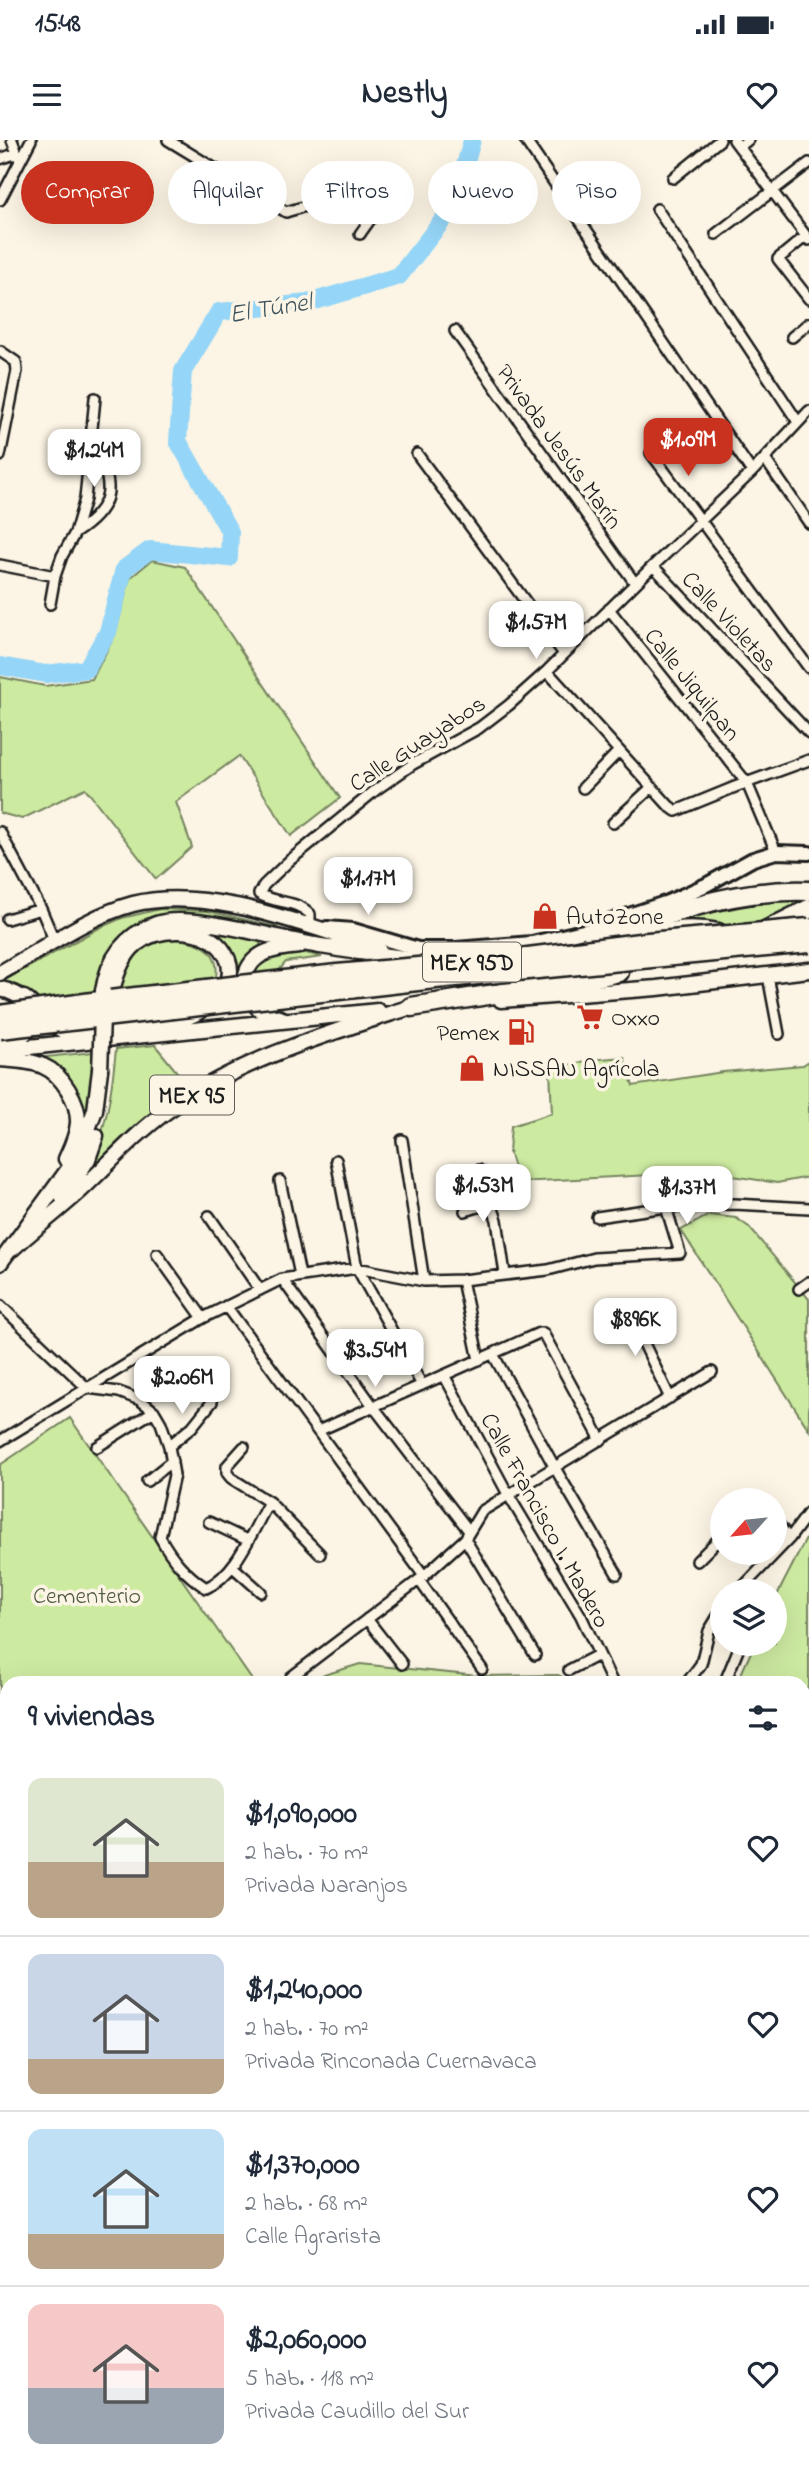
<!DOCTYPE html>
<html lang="es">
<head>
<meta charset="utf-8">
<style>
	:root { --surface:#fff; --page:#f6f6f7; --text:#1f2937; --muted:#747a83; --line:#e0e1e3; --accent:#c8321e }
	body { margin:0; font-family:"Indie Flower",sans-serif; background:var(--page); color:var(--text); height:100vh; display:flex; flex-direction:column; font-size:26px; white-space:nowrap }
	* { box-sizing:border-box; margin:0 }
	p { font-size:23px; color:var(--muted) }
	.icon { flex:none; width:38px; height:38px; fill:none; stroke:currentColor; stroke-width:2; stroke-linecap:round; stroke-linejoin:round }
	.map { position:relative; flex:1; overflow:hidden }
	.panel { position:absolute; left:0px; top:1536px; width:810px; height:800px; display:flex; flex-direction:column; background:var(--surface); border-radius:21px 21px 0 0; box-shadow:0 7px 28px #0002 }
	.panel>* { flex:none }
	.guide { position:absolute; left:21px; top:21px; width:768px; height:63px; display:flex; gap:14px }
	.needle { width:46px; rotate:243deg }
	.fabs { position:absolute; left:710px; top:1348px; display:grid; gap:14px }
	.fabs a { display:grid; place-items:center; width:77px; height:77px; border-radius:50%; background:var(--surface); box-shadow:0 7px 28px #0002; font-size:35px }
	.price { position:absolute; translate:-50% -60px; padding:0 16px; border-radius:14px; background:#fff; color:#222; font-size:23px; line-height:46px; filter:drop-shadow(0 2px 4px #0008) }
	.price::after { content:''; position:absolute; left:50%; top:42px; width:21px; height:16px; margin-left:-10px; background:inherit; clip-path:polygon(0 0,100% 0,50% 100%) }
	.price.on { background:var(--accent); color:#fff }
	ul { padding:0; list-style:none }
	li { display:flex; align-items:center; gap:21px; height:175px; padding:0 28px }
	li+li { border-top:2px solid var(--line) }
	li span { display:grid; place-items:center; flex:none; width:196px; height:140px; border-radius:14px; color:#555 }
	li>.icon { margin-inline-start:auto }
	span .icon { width:84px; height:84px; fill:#fffc; stroke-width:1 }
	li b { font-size:30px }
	h2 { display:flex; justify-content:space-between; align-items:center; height:84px; padding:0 28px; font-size:30px }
	.chip { padding:0 24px; border-radius:32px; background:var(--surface); box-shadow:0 7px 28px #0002; font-size:24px; line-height:63px }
	.chip.on { background:var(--accent); color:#fff }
	.status { display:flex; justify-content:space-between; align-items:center; height:49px; padding:0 35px; background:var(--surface); direction:ltr }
	.status svg { height:19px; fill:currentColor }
	header { display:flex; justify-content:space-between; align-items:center; height:91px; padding:0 28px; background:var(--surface); font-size:32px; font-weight:800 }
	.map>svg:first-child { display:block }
	.green { fill:#cdeaa1; stroke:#74835e; stroke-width:2 }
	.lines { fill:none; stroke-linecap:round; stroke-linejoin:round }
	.river { stroke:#95d5f7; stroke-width:18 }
	.minor-casing { stroke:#1c1c1c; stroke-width:14 }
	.tertiary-casing { stroke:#1c1c1c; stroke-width:18 }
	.primary-casing { stroke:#1c1c1c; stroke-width:19 }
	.motorway-casing { stroke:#1c1c1c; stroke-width:23 }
	.minor { stroke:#fcf5e5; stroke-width:9 }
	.tertiary { stroke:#fcf5e5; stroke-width:12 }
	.primary { stroke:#fcf5e5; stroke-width:14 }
	.motorway { stroke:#fcf5e5; stroke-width:18 }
	.primary-bridge-casing { stroke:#1c1c1c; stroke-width:19; stroke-linecap:butt }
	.motorway-bridge-casing { stroke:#1c1c1c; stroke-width:23; stroke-linecap:butt }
	.primary-bridge { stroke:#fcf5e5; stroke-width:14 }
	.motorway-bridge { stroke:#fcf5e5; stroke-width:18 }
	.labels { text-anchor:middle; stroke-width:7; stroke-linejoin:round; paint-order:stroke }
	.shield { fill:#fcf5e5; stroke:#5f5d58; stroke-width:2 }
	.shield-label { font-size:23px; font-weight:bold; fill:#1c1c1c }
	.street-label { font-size:24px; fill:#1c1c1c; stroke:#fcf5e5 }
	.poi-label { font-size:24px; fill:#1c1c1c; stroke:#fcf5e5; text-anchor:start }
	.park-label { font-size:24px; fill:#515a44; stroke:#fcf5e5 }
	.water-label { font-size:26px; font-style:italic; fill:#40545e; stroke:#fcf5e5 }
</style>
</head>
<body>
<div class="status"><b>15:48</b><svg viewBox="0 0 49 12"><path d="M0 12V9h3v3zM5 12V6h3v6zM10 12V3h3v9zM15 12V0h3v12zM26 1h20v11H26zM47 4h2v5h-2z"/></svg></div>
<header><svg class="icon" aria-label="menu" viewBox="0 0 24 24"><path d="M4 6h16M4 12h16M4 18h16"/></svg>Nestly<svg class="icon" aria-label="heart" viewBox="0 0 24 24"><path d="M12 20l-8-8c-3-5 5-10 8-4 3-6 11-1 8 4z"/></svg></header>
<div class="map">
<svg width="809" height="2335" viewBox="0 0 809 2335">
	<rect width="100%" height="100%" fill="#fcf5e5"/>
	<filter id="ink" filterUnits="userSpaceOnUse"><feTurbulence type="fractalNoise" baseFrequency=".0143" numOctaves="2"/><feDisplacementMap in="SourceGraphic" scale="14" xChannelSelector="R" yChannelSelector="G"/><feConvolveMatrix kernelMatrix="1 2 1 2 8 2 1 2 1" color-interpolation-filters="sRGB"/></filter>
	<g filter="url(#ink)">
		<path class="green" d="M152,420L185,427L340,658L291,696L239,616L176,662L192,707L156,739L85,648L22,679L0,673V537L45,546L92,539L115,495L130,438Z
			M809,758V762L752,791L653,786L743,761Z
			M160,769L208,771L277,787L275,792L217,781L128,793L109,811L97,839L95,857L47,865L19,846L3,841L99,788L122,778Z
			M208,790L260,799V808C246,817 238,829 237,846C235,819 229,806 208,790Z
			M173,799C205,801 224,813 214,847L118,852C128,819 136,804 173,799Z
			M289,813H306L322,817L286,822L273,837L283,873L270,869L252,852L254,828L268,818Z
			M155,905L190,948L152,976L87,1032C107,986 111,958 116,909Z
			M93,912L91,961L84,987L83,971L37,918Z
			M624,917L633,946L723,932L803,925L809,921V1037L777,1043L708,1032L519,1042L509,1012L511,986L552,973L550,930L589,920Z
			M709,1075L736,1078L749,1087L809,1159V1290L681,1090Z
			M70,1278L254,1543L7,1544V1968L0,1978V1325Z
			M809,1393V1545L803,1553V1544L737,1543L755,1503H775V1459Z
			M360,1524L478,1536L558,1535L576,1543H298Z
			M803,1625L809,1645V1870L803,1876V1783L806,1720L803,1713Z
			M7,2256V2329H135L124,2335H0V2259Z"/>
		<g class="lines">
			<path class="river" d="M0,526L46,534L86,529L108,492L124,429L150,410L229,418L230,392L178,301L183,231L219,172L308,163L399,136L454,66L472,0
				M803,1583L809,1619
				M803,1865L809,1862
				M102,2335L114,2329"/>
			<defs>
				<path id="minor" d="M12,0L20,21
					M168,0L286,72C295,69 305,67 313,63C336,50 358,27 385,29C396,50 372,76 360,94
					M525,0L752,332
					M734,0L809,100
					M739,7L748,0
					M0,19L17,13
					M673,38L720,0
					M0,60L31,0
					M657,69L798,282
					M716,94L809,23
					M806,96L778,119L809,159
					M455,191L635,443
					M792,197L809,183
					M0,211L16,222L17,231L0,316
					M651,313L809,528
					M417,314L564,514
					M765,319L809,383
					M75,393C118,365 114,343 92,302
					M0,425L55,436
					M653,426L809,593
					M50,464L55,436L62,416L75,393L85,359L95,258
					M609,469L747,643L776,712
					M547,531L669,666L676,671L735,647L809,620
					M583,648L619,611
					M613,683L652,647
					M0,692L41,769L55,802
					M7,779L41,769
					M310,786V774C297,760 276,764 259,754L264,745L289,721L377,649L413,624L479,588L509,565L547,531L653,426L752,332L809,271
					M768,836L779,894
					M402,1000L424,1141
					M336,1020L357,1128L422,1245
					M479,1030L497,1080L505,1134
					M280,1041L300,1135
					M465,1071L491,1063
					M209,1076L260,1150
					M597,1077L666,1067L734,1064L809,1068
					M157,1114L203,1178
					M282,1139L373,1266L469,1391
					M462,1140L479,1220
					M799,1149L809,1142
					M0,1165L87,1248L119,1252L140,1260L154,1271L161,1283L169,1306L174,1335L160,1397C172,1419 185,1434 206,1448C237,1434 252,1391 269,1362
					M226,1166L424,1436
					M626,1166L670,1258
					M493,1214L555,1328L617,1434
					M444,1235L509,1356L581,1476L613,1544
					M318,1291L539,1193H543L601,1300
					M0,1301L203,1178L282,1139L357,1128L424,1141L462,1140L548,1130L594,1118L680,1113L666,1067
					M169,1306L192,1287L212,1262
					M97,1307L154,1271
					M244,1307L227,1326V1333L231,1338L269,1362L320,1414
					M147,1341L172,1321
					M759,1360H762
					M775,1379L789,1399
					M209,1382L247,1400
					M465,1399L535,1515
					M697,1421L723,1395
					M233,1427L261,1452
					M419,1440L482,1529
					M739,1451L789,1399L809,1372
					M367,1479L402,1524
					M569,1530L598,1515
					M291,1537L424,1436L465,1399L482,1371L712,1232
					M686,1544L701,1524L709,1491L723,1468
					M724,1544L741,1503
					M0,2063L7,2054
					M0,2190L7,2185
					M0,2219L7,2213"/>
				<path id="tertiary" d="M327,788L353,790L418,809H456L532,803L600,787L608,782L668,762L706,745L753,719L776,712L809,713"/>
				<path id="primary" d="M632,797C662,790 689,785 719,791
					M586,807L600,787
					M0,833C41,810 88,776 133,764C206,745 308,786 378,808
					M0,849C20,852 45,871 26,892C20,899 8,901 0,904
					M103,851C108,819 125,795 156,784C190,772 277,799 315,805C352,812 390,815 427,822
					M24,858C39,869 54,890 71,894L182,879C211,870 247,840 221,808C202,786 158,786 136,804C122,816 116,834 112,851
					M501,860L657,848L809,830
					M285,880C280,878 274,877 269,875C241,862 235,825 267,812C277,808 289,807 299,806
					M0,910L378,871
					M0,919C14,920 30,920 43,926C62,934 79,962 78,983C77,996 71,1008 66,1019
					M63,1058L88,1019L96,996
					M12,1109C34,1089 58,1071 81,1050C109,1024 135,994 167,971C240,919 327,894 411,867L422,866
					M0,1123L78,1016L95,970L100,930"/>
				<path id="motorway" d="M765,791L809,769
					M586,807C656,776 731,748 809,751
					M411,867L579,841L619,832"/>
			</defs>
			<use href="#minor" class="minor-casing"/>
			<use href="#tertiary" class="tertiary-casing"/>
			<use href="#primary" class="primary-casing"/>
			<use href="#motorway" class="motorway-casing"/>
			<use href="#minor" class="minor"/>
			<use href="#tertiary" class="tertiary"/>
			<use href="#primary" class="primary"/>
			<use href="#motorway" class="motorway"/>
			<defs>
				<path id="primary-bridge" d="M100,930L103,851"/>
				<path id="motorway-bridge" d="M0,875L92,862L337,834L520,818L648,802L809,788
					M0,889L435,839L809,803"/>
			</defs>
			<use href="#primary-bridge" class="primary-bridge-casing"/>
			<use href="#motorway-bridge" class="motorway-bridge-casing"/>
			<use href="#primary-bridge" class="primary-bridge"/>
			<use href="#motorway-bridge" class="motorway-bridge"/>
		</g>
	</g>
	<defs>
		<symbol id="shop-bare" viewBox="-9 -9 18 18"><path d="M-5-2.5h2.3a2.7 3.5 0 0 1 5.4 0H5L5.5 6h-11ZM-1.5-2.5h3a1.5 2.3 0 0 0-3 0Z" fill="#c8321e" stroke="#fcf5e5" stroke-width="2.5" paint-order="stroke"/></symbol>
		<symbol id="supermarket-bare" viewBox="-9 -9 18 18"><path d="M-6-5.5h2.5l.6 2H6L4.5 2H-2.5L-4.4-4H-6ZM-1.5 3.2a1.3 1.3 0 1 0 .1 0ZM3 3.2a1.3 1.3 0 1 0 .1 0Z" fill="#c8321e" stroke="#fcf5e5" stroke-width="2.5" paint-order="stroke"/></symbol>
		<symbol id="fuel-bare" viewBox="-9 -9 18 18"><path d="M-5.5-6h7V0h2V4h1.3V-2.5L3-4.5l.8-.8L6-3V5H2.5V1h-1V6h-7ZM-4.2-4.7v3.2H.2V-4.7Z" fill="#c8321e" stroke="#fcf5e5" stroke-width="2.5" paint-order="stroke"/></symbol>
	</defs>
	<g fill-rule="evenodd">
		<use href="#shop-bare" x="526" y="757" width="38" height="38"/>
		<use href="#supermarket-bare" x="571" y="858" width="38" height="38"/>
		<use href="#fuel-bare" x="502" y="873" width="38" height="38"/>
		<use href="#shop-bare" x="453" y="909" width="38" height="38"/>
	</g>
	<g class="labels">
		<g class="shield">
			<rect x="423" y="802.5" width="98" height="39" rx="5"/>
			<rect x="150" y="935.5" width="84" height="39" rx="5"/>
		</g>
		<g class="shield-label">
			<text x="472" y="830">MEX 95D</text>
			<text x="192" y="963">MEX 95</text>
		</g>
		<g class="street-label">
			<text transform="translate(560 306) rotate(54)" y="8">Privada Jesús Marín</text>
			<text transform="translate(730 481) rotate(47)" y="8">Calle Violetas</text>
			<text transform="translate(693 544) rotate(51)" y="8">Calle Jiquilpan</text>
			<text transform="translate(417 603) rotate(-33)" y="8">Calle Guayabos</text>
			<text transform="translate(546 1380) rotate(61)" y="8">Calle Francisco I. Madero</text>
		</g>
		<g class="poi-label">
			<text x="566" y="784">AutoZone</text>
			<text x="611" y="885">Oxxo</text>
			<text x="500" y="900" text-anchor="end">Pemex</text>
			<text x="493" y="936">NISSAN Agrícola</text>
		</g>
		<g class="park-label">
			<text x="87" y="1463">Cementerio</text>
		</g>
		<g class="water-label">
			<text transform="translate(270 167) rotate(-9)" y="9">El Túnel</text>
		</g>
	</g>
</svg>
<div class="fabs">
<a><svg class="needle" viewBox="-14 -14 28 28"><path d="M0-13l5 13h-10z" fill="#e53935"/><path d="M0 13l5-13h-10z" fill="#747a83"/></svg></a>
<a><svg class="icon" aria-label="layers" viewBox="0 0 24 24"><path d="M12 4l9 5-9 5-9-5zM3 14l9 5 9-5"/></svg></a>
</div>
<b class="price on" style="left:688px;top:338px">$1.09M</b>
<b class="price" style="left:94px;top:349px">$1.24M</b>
<b class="price" style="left:536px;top:521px">$1.57M</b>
<b class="price" style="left:368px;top:777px">$1.17M</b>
<b class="price" style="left:483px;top:1084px">$1.53M</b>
<b class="price" style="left:687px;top:1086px">$1.37M</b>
<b class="price" style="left:635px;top:1218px">$896K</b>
<b class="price" style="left:375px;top:1249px">$3.54M</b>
<b class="price" style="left:182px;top:1276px">$2.06M</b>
<div class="guide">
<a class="chip on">Comprar</a>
<a class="chip">Alquilar</a>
<a class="chip">Filtros</a>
<a class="chip">Nuevo</a>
<a class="chip">Piso</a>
</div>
<section class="panel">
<h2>9 viviendas<svg class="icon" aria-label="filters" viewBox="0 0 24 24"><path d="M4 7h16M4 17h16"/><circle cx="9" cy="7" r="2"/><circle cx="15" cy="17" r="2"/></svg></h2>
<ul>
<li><span style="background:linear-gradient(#dfe7d0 60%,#b9a48a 0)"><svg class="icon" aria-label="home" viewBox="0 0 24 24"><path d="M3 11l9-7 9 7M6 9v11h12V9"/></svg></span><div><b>$1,090,000</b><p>2 hab. · 70 m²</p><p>Privada Naranjos</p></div><svg class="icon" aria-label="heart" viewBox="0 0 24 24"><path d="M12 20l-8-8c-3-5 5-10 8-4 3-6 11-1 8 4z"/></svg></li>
<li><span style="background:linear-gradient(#c9d6e8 75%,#b9a48a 0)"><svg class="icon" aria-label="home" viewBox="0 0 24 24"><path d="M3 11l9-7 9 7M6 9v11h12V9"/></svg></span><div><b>$1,240,000</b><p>2 hab. · 70 m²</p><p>Privada Rinconada Cuernavaca</p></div><svg class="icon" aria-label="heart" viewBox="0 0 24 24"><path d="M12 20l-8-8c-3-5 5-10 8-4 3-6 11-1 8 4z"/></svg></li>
<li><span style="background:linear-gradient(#bfe0f5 75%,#b9a48a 0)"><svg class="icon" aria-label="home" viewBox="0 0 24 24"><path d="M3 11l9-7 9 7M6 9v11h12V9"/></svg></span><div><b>$1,370,000</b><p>2 hab. · 68 m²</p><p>Calle Agrarista</p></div><svg class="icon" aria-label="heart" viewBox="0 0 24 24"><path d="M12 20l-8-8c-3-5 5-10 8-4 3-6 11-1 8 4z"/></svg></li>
<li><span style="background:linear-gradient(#f6c9c9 60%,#9aa5b1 0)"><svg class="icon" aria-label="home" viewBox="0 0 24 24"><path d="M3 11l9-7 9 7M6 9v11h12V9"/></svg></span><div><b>$2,060,000</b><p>5 hab. · 118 m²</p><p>Privada Caudillo del Sur</p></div><svg class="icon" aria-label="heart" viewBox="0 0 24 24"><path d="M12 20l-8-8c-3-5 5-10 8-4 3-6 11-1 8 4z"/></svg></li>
</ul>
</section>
</div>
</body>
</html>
